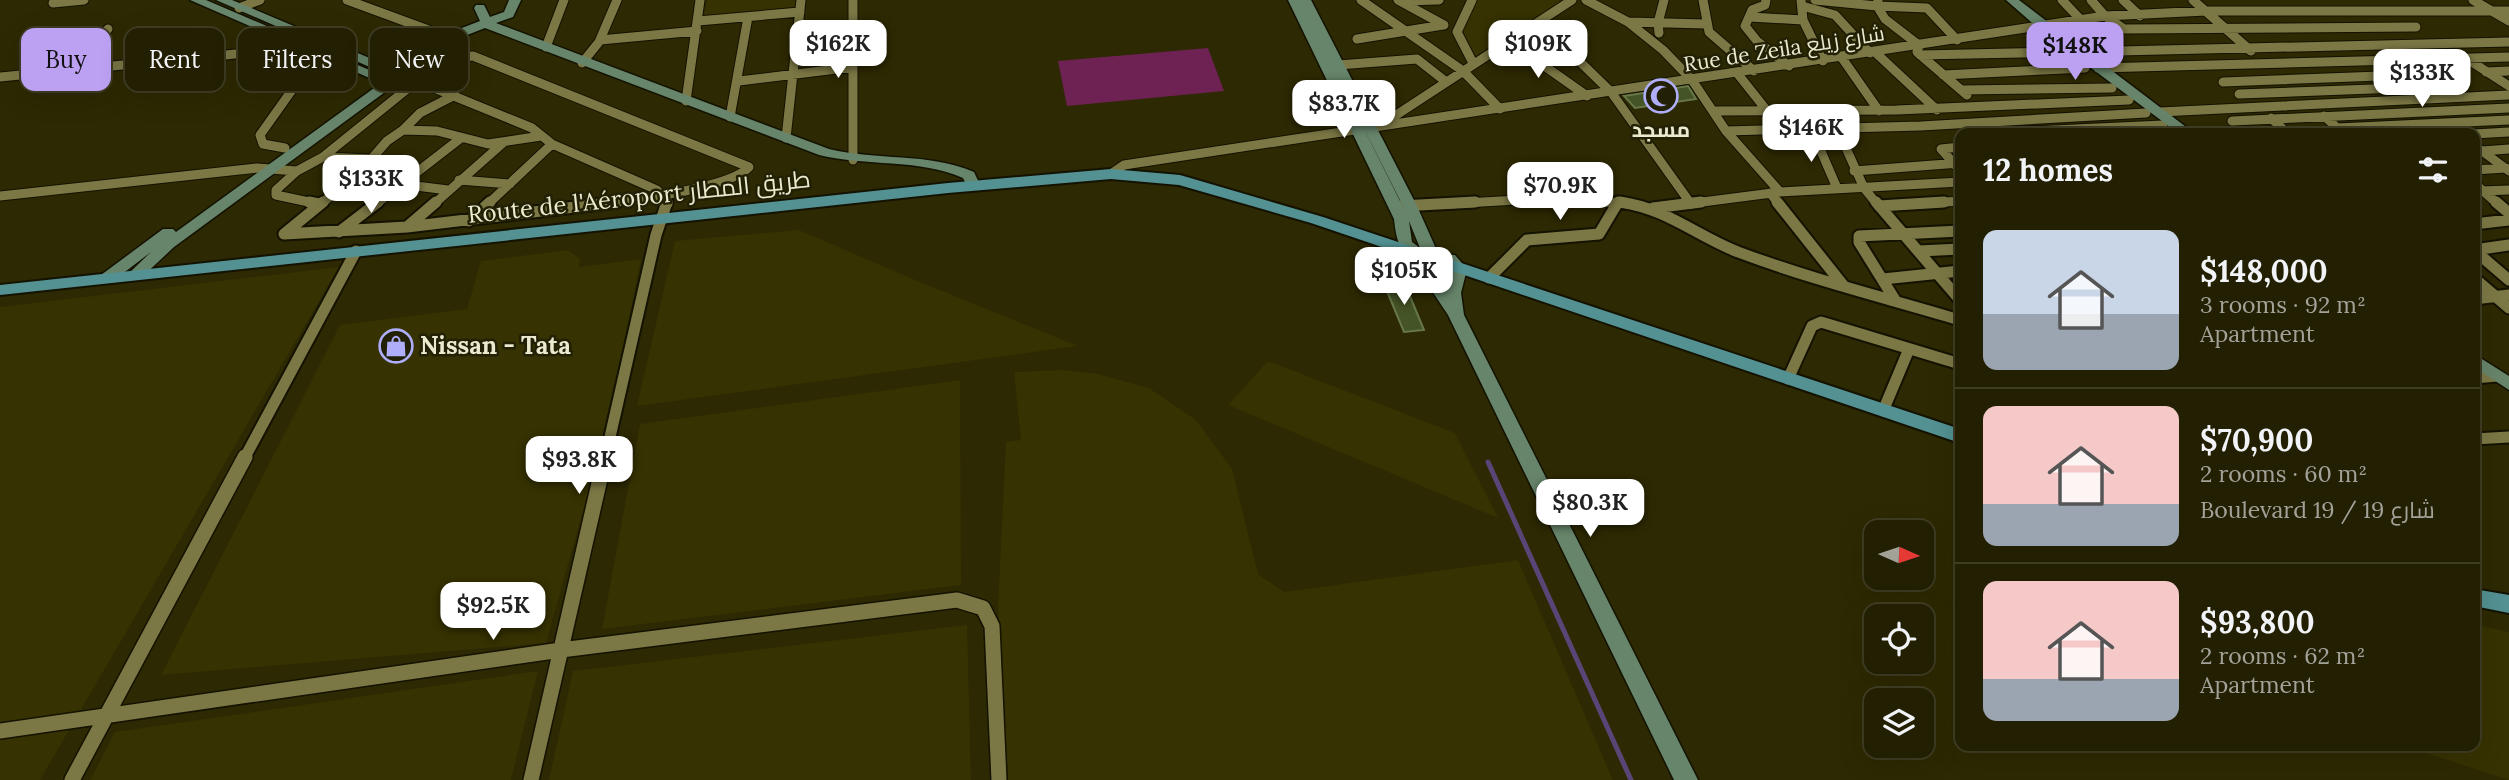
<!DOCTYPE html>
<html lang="en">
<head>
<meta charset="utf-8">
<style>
	:root { --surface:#221f02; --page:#2e2c11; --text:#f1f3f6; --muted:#a2a299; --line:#3f3d24; --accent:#bca0f2 }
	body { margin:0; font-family:Lora,Cairo,serif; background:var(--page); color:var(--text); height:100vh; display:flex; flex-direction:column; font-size:26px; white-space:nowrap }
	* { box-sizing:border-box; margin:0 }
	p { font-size:23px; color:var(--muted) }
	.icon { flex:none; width:38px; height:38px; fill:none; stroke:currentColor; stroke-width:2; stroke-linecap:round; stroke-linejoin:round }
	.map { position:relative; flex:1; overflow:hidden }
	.panel { position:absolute; left:1955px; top:128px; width:525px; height:623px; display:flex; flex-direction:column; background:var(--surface); border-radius:14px; box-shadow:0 7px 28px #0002,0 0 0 2px var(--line) }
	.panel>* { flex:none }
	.hud { position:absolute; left:21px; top:28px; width:665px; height:63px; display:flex; gap:14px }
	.needle { width:46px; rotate:93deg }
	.tools { position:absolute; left:1864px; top:520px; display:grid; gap:14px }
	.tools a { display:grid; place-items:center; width:70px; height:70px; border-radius:14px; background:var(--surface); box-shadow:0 7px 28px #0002,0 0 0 2px var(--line); font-size:35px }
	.price { position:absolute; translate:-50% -60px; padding:0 16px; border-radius:14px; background:#fff; color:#222; font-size:23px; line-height:46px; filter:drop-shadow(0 2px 4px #0008) }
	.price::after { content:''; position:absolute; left:50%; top:42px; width:21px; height:16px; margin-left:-10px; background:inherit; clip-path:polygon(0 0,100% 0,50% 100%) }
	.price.on { background:var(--accent); color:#111 }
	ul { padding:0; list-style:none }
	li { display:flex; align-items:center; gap:21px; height:175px; padding:0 28px }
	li+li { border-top:2px solid var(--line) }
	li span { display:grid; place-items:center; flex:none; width:196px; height:140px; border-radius:14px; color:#555 }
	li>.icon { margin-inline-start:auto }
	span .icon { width:84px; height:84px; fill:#fffc; stroke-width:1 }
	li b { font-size:30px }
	h2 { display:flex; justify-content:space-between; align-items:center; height:84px; padding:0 28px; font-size:30px }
	.chip { padding:0 24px; border-radius:14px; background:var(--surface); box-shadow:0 7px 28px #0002,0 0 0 2px var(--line); font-size:24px; line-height:63px }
	.chip.on { background:var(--accent); color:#111 }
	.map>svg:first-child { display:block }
	.built { fill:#363201 }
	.green { fill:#6e2253 }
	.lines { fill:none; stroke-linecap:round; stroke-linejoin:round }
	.stream { stroke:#594677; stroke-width:5 }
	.building { fill:#455426; stroke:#677748; stroke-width:2 }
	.street-far2-casing { stroke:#141200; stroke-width:11 }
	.street-far1-casing { stroke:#141200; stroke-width:15 }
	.street-casing { stroke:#141200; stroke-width:18 }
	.secondary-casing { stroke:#141200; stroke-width:3 }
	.primary-casing { stroke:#141200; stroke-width:4 }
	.street-far2 { stroke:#7c7845; stroke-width:9 }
	.street-far1 { stroke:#7c7845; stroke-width:11 }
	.street { stroke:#7c7845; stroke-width:15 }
	.secondary { fill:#67856b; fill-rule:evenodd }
	.primary { fill:#539192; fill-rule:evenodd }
	.labels { text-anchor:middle; stroke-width:5; stroke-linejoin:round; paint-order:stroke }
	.far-street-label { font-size:21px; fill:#ebeacf; stroke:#222005 }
	.far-poi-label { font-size:21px; font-weight:bold; fill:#ebeacf; stroke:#222005 }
	.street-label { font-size:24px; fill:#ebeacf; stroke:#222005 }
	.poi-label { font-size:24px; font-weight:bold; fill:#ebeacf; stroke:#222005; text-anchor:start }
</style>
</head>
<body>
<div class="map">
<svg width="2509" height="780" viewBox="0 0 2509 780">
	<rect width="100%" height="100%" fill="#2d2902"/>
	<path class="built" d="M707,0H798L796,11L703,20Z
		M1477,0H1563L1476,56L1461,33Z
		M799,230L920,282L1078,346L637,406L675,241Z
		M568,250L580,259L579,267L641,259L608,422L546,643L161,675L340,325L467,309L481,261Z
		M339,267L40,780H0V307Z
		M1268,361L1455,433L1498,518L1228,405Z
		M1064,370L1098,374L1149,388L1196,420L1232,469L1258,574L1284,592L1518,560L1613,780H1008L998,606L1006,442L1021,440L1014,372Z
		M960,380L961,585L602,629L640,424Z
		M967,625L971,780H549L573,671Z
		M2475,625L2509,632V780L2404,746H2474Z
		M538,671L511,780H90L115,732Z"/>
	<path class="green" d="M1208,48L1224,91L1067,106L1058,61Z"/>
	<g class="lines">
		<path class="stream" d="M1488,462L1631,780"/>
	</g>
	<path class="building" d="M1688,86L1696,99L1635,108L1624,96Z
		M1404,282L1424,330L1404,332L1384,284Z"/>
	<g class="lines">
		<defs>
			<path id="street-far2" d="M347,0L442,35
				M853,0V160
				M1361,0L1463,71L1500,109
				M1398,0L1444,25
				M1472,0L1457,32L1473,63
				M1586,0L1628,22L1663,50L1692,80L1726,131L1780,192
				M1703,0L1709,32L1754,71
				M1766,0L1765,5L1752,10L1745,26L1757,41L1789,66
				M1801,0L1803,20L1823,61
				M1815,0L1877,6L1878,0
				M2062,0L2080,19
				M2091,0L2105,16L2124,29L2416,27
				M2123,0L2140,16
				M2193,0L2251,51
				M2473,0L2509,21
				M1402,1L1439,0
				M53,3L84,0
				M1802,6L1835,15L1870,53
				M1877,6L1927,8L1957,40
				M1877,6L1885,19L1920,46
				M239,8L260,0
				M1750,17L1803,20
				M698,21L800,12
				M1628,22L1706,24
				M1533,25L1571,53L1611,92L1691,204
				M798,33L853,28
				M1659,33L1658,23L1664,0
				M1357,39L1443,25
				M600,40L697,31
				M1500,46L1543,65L1587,96
				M546,47L564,0
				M1917,52L1967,95
				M2077,52L2509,42
				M1876,53L1937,110
				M1920,55L2064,52
				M2464,57L2509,86
				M1842,58L1879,111
				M582,63L599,42L617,0
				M1338,65L1417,59L1445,81
				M2098,68L2509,57
				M74,71L108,29
				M2486,72L2509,71
				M1737,73L1768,112
				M1943,75L2085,68
				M0,77L329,45
				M417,81L462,57L473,56L749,167C731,188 636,199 606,204
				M739,81L853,67
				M2223,82L2434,74
				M1961,90L2112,88
				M2239,94L2452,86
				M686,101L700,0
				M1713,111L1897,110L2129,100
				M2160,112L2509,95
				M2324,116L2343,133
				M730,117L748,17
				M2271,118L2287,133
				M2232,121L2509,108
				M1381,125L1572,0
				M1811,128L1837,188
				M1837,128L1864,188L1877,204
				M2337,128L2509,120
				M403,130L420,113L455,95
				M1726,131L1921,126L2146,113
				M2009,132L2163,125
				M2245,133L2284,130
				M2474,134L2509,132
				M786,138L801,0
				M2474,145L2509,171
				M285,148L263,144L260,135L292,90
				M1941,149L1957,167
				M1941,149L1960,147
				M2482,151L2509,149
				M323,157L417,81L532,128L552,144L657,190L668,204
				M2474,170L2506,168
				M297,171L276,190V195L318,204
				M1854,171L1960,163
				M1111,174L1124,165L2105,16L2206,11H2509
				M459,180L510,184
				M2474,183L2498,204
				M400,184L448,190
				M337,191L383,198
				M2481,191L2509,190
				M1770,193L1779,204
				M0,196L257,168L297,171L323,157L370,159
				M321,204L361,171L387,141L403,130L437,131L488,144L541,136
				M376,204L461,138
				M434,204L503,143
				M488,204L552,144
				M1448,204L1551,198L1631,204
				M1687,204L1780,192L1960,182
				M1916,204L1960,201"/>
			<path id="street-far1" d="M309,202L319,204
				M323,202L284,234L407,227L617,202
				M1620,202C1668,209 1695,235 1738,252C1810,279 1886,298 1960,320
				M1777,202L1843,285
				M1876,202L1960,300
				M2496,202L2509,213
				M1401,206L1475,202
				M1879,206L1944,202
				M1653,208L1701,202
				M469,221L490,202
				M2474,224L2509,220
				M407,227L436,202
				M339,232L378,202
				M2474,250L2509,280
				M2474,250L2509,245
				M1919,251L1960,249
				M1489,278L1527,240L1599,234L1618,202
				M2474,278L2509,308
				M1883,279L1960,271
				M2474,299L2509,295
				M1895,300L1859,242V236L1960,231
				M2474,378L2497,376
				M1788,379L1812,326L1821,322L1960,364
				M1883,411L1909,349
				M2474,439L2509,437
				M244,459L356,251
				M605,459L656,235L667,202"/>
			<path id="street" d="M0,731L561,650L957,600L983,608L992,626L999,780
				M72,780L245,457
				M531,780L605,457"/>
			<path id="secondary" d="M190,0H206L381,75H388L216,0H232L398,70L454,31L480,21L474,8L476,5H484L490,17L504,12L509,0H521L513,17L496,23L829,149C877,161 927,152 974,172L981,187L979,190H969L963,178C917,158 867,167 819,155L485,28L462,37L445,48L174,247L141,278L135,280L127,275L151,252L113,281H101L99,278L101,275L163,229H173L176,232L381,83Z
				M1288,0H1311L1417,206L1437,251L1435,254L1455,255L1467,269L1461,293L1464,315L1698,780H1674L1448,315L1428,285L1422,259C1399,259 1396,237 1394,219ZM1354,109L1403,206L1406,213ZM1409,221L1420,248L1412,242ZM1439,263H1446L1451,269L1446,288Z
				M2006,0H2019L2194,133H2178L2039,29Z
				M2474,354L2509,376V390L2474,367Z"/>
			<path id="primary" d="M1111,169L1180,175L1323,217L1960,429V443L1311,223L1179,185L1111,179L948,193L0,295V285L948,183Z
				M2474,589L2509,595V613L2474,606Z"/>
		</defs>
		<use href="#street-far2" class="street-far2-casing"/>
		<use href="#street-far1" class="street-far1-casing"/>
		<use href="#street" class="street-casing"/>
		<use href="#secondary" class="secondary-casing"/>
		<use href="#primary" class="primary-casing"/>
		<use href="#street-far2" class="street-far2"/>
		<use href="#street-far1" class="street-far1"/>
		<use href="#street" class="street"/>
		<use href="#secondary" class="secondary"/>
		<use href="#primary" class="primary"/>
	</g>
	<defs>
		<symbol id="mosque-ring" viewBox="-11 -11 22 22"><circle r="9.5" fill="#222005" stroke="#afaefa" stroke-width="1.5"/><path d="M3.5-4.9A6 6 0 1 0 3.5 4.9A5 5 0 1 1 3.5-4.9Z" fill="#afaefa"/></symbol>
		<symbol id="shop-ring" viewBox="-11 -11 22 22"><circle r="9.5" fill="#222005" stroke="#afaefa" stroke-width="1.5"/><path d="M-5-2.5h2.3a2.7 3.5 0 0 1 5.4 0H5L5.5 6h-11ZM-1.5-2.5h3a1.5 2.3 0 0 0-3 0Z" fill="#afaefa"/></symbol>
	</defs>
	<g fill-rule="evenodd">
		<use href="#mosque-ring" x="1642" y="77" width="38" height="38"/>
		<use href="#shop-ring" x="377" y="327" width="38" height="38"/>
	</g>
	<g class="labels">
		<g class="far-street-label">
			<text transform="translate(1784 49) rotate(-9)" y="7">Rue de Zeila شارع زيلع</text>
		</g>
		<g class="far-poi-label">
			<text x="1661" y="137">مسجد</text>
		</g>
		<g class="street-label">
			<text transform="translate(639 197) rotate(-6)" y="8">Route de l'Aéroport طريق المطار</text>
		</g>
		<g class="poi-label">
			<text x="420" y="354">Nissan - Tata</text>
		</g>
	</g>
</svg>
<div class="tools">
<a><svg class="needle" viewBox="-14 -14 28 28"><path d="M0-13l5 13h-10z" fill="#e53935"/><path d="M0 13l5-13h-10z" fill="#a2a299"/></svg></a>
<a><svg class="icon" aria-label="locate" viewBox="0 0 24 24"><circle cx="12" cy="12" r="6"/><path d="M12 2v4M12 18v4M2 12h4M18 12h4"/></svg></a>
<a><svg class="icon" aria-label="layers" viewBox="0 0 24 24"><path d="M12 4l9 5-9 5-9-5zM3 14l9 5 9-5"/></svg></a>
</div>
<b class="price" style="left:838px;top:80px">$162K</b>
<b class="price" style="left:1538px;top:80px">$109K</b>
<b class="price on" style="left:2075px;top:82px">$148K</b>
<b class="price" style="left:2422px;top:109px">$133K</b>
<b class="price" style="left:1344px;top:140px">$83.7K</b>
<b class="price" style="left:1811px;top:164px">$146K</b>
<b class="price" style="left:371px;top:215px">$133K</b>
<b class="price" style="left:1560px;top:222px">$70.9K</b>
<b class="price" style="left:1404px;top:307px">$105K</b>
<b class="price" style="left:579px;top:496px">$93.8K</b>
<b class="price" style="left:1590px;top:539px">$80.3K</b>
<b class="price" style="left:493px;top:642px">$92.5K</b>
<div class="hud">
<a class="chip on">Buy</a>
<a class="chip">Rent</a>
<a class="chip">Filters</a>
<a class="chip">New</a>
</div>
<section class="panel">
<h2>12 homes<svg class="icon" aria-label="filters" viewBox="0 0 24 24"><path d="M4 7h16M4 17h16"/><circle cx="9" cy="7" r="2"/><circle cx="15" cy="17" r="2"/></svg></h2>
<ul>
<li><span style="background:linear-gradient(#c9d6e8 60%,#9aa5b1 0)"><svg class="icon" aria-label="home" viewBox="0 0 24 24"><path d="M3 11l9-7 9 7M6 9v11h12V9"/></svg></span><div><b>$148,000</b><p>3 rooms · 92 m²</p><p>Apartment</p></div></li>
<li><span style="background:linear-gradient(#f6c9c9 70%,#9aa5b1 0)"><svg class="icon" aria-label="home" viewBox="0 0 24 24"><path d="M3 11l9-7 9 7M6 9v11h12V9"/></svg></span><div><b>$70,900</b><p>2 rooms · 60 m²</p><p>Boulevard 19 / شارع 19</p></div></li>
<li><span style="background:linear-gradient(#f6c9c9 70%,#9aa5b1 0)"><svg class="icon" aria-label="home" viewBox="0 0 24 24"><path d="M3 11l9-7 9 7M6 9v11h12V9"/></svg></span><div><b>$93,800</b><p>2 rooms · 62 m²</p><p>Apartment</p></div></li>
</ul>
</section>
</div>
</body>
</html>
